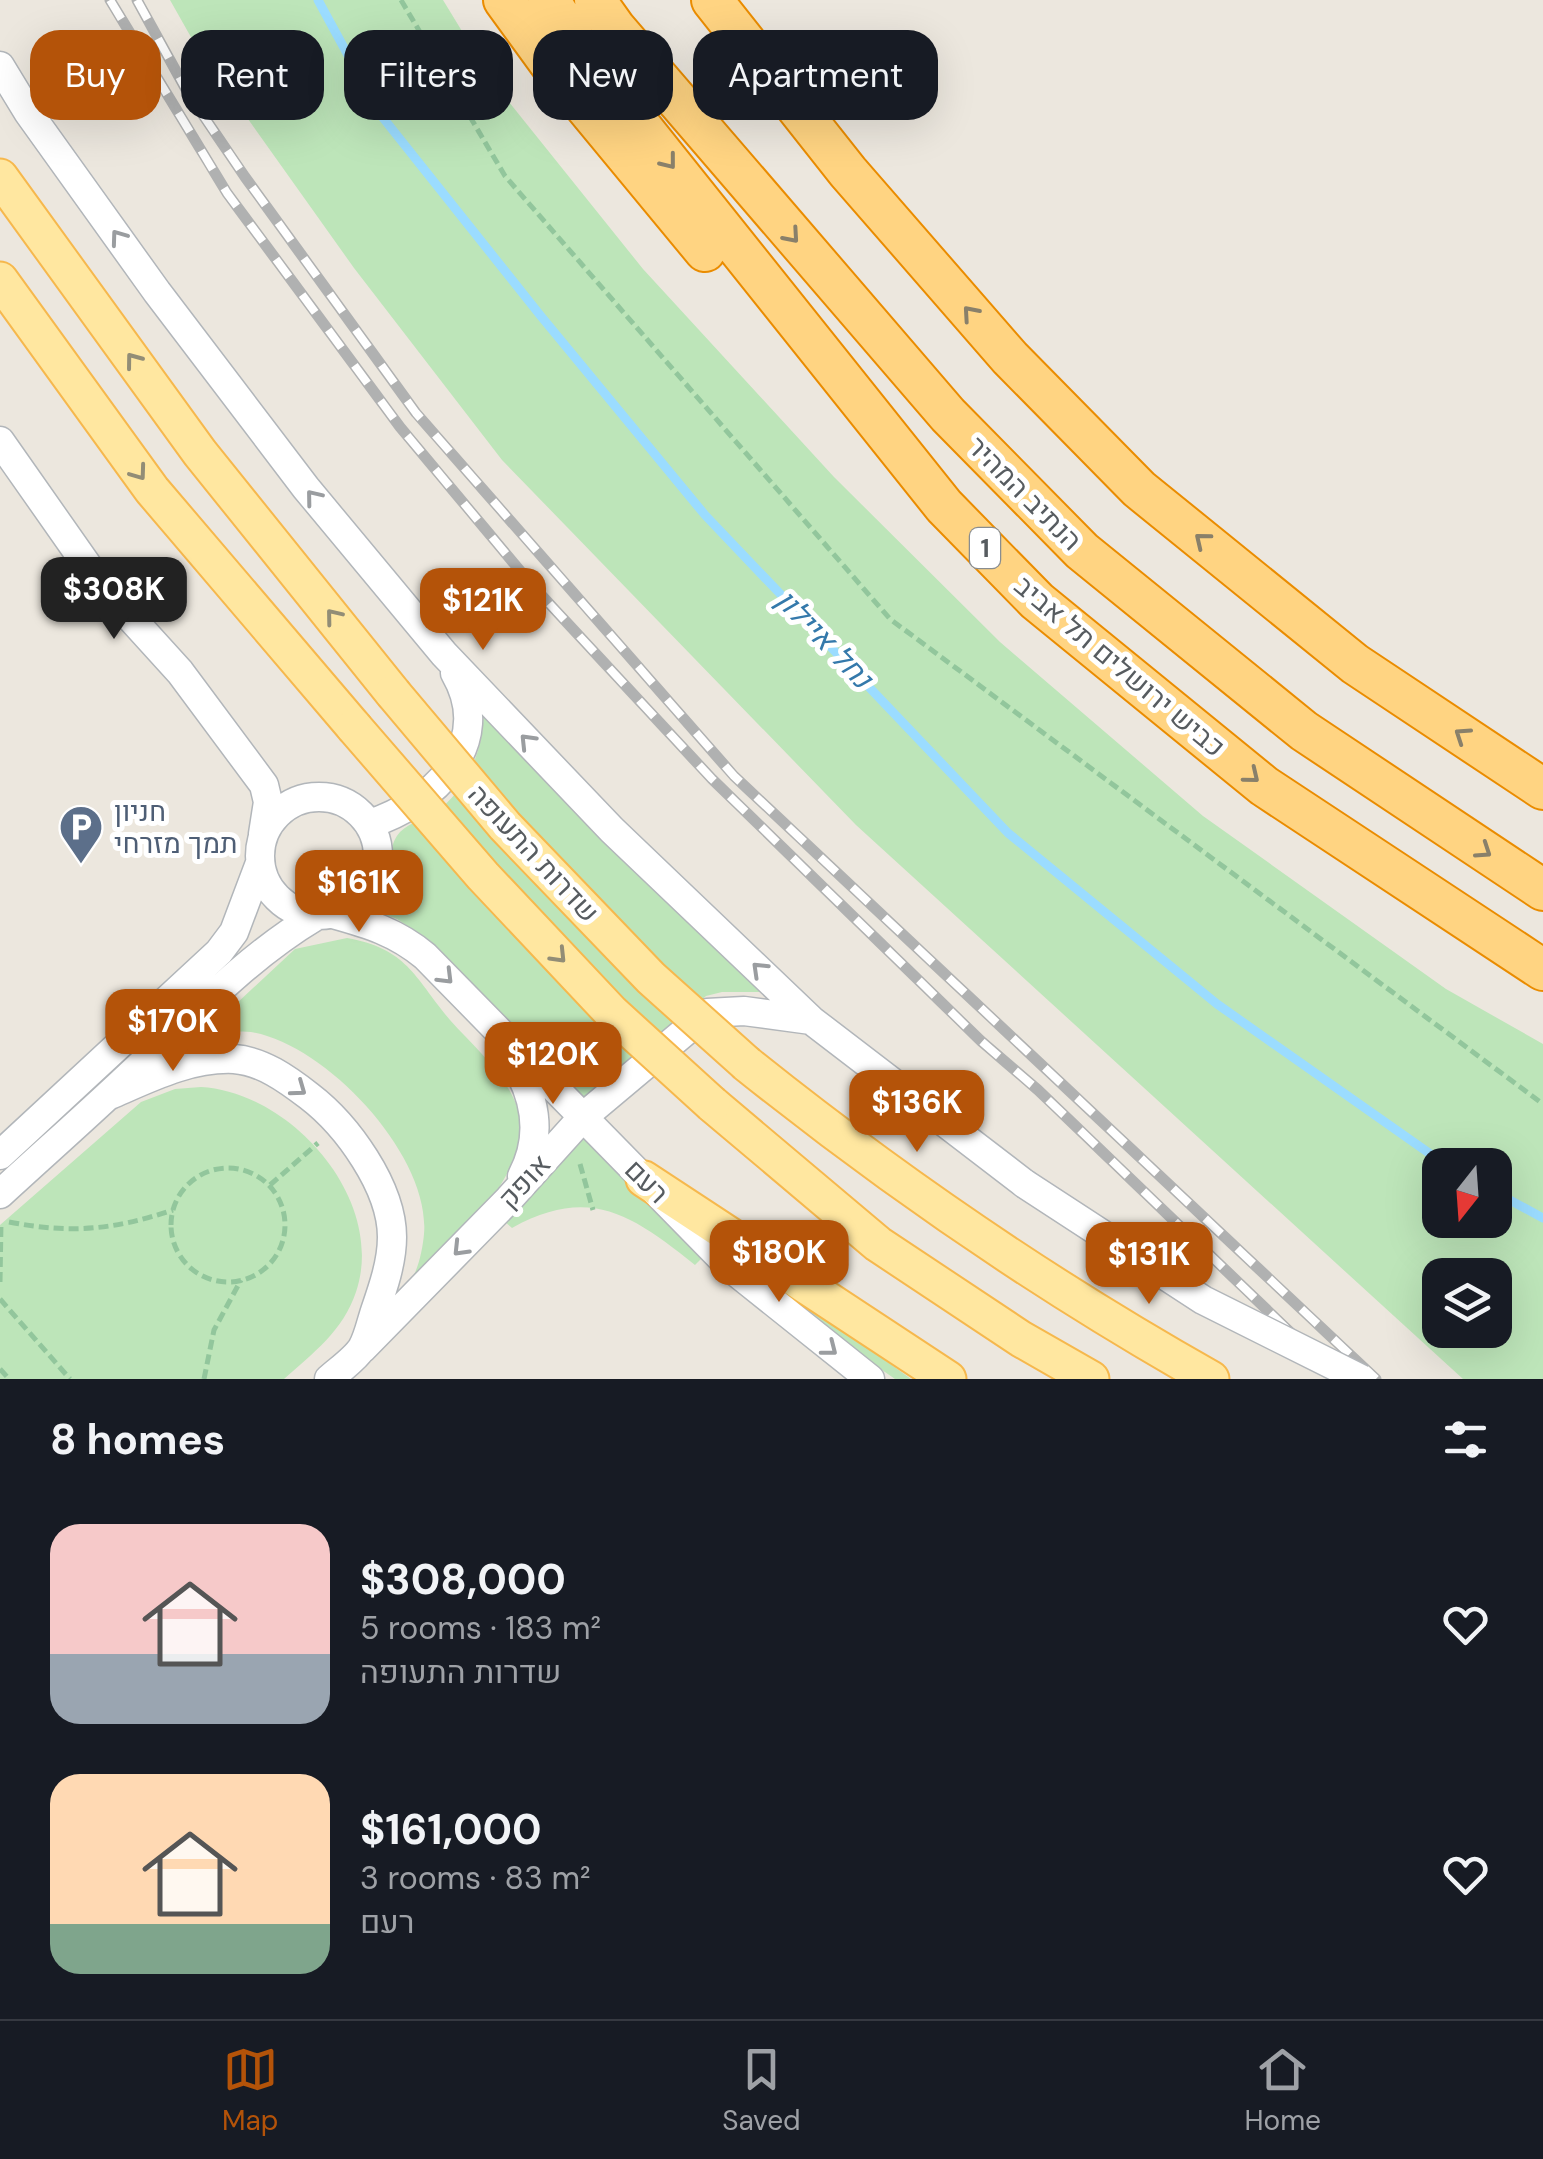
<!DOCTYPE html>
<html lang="en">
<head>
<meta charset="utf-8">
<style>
	:root { --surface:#171b24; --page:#242831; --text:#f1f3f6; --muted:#9ea1a6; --line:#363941; --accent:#b45309 }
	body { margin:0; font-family:"DM Sans",Heebo,sans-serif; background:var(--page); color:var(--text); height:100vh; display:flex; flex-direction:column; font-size:38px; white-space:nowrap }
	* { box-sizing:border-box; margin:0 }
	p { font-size:32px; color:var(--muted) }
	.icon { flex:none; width:55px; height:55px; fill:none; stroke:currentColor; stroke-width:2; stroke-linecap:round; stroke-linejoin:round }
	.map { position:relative; height:1379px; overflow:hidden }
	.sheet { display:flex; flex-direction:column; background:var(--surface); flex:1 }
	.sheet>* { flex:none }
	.hud { position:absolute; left:30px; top:30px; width:1000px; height:90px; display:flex; gap:20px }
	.needle { width:65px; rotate:197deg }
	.controls { position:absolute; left:1422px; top:1148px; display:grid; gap:20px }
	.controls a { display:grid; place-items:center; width:90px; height:90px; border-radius:20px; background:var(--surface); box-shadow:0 10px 40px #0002; font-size:50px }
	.price { position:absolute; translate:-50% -85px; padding:0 22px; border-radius:20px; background:var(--accent); color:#fff; font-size:32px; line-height:65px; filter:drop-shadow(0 2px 5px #0008) }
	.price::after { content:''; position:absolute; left:50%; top:60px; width:30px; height:22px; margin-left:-15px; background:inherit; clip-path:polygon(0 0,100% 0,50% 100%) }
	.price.active { background:#222; color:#fff }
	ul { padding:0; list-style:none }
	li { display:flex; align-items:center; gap:30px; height:250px; padding:0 50px }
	li span { display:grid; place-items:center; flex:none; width:280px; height:200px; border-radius:30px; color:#555 }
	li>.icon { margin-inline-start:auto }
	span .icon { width:120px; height:120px; fill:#fffc; stroke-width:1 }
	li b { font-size:42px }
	h2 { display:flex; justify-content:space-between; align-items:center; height:120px; padding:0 50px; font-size:42px }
	.pill { padding:0 35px; border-radius:30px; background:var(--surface); box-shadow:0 10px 40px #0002; font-size:35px; line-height:90px }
	.pill.active { background:var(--accent); color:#fff }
	.tab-bar { display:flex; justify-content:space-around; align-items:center; height:140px; border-top:2px solid var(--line); background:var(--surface); font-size:28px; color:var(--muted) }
	.tab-bar a { display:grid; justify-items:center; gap:5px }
	.tab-bar .active { color:var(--accent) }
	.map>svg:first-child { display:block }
	.green { fill:#bde5b9; fill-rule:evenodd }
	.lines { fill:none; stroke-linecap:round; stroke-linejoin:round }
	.stream { stroke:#9bdcff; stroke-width:9 }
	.minor-casing { stroke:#b2b6ba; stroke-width:31 }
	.major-casing { stroke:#f6b84d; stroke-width:39 }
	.highway-casing { stroke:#ea8c00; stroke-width:44 }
	.path { stroke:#92c69c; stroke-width:5; stroke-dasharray:10 5; stroke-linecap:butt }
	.minor { stroke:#fff; stroke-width:28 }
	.major { stroke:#ffe7a0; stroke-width:35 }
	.highway { stroke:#ffd482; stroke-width:40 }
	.rail-casing { stroke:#b0b1b1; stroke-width:11 }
	.rail { stroke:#fff; stroke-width:8; stroke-dasharray:22; stroke-linecap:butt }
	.minor-bridge-casing { stroke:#b2b6ba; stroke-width:31; stroke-linecap:butt }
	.major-bridge-casing { stroke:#f6b84d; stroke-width:39; stroke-linecap:butt }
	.minor-bridge { stroke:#fff; stroke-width:28 }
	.major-bridge { stroke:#ffe7a0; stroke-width:35 }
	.oneway { stroke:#89806a }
	.oneway2 { stroke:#9a9da0 }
	.oneway3 { stroke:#928d76 }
	.labels { text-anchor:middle; stroke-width:10; stroke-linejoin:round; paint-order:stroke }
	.shield { fill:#fff; stroke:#898d90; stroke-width:2.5 }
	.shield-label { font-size:25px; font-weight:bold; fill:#575c60 }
	.street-label { font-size:28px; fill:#575c60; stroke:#fff }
	.service-label { font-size:28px; fill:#4e5e75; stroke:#fff; text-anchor:start }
	.water-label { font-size:30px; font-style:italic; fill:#3479ab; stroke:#fff }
</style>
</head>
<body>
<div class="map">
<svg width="1543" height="1379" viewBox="0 0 1543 1379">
	<rect width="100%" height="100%" fill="#ece7de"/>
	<path class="green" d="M170,0H443L493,82L643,269L834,477L1000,642L1203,816L1446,989L1543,1044V1379H1463L856,825L502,460L354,268L196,46ZM1495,1165V1220H1440V1165ZM1495,1275V1330H1440V1275Z
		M483,704L761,992H722L706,996L583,1104L415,931L397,919L372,910C400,889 381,852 400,832C410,822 429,817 441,808C470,785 487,740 483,704Z
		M347,938C408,949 414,977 450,1020C473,1046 503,1071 516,1104C543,1173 433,1263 391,1309C398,1288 403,1292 412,1278C419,1268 423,1246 424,1234C431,1156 326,1044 251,1032C230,1029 211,1038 192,1045L295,949Z
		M201,1087C291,1092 387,1200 356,1292C343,1331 313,1353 284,1379H0V1225L141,1102L175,1089Z
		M585,1133L703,1257L695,1265C632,1215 590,1185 512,1228L503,1220Z
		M801,1307L816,1310L911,1379H895L825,1330Z"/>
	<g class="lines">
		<path class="stream" d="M318,0L380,114L540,315L705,515L1008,833L1217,1004L1446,1165
			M1495,1192L1543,1218"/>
		<defs>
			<path id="minor" d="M0,66L28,112L157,292L306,488L444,654L612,830L811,1020L1025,1184
				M0,441L101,585L180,672L264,785L268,802L263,834
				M260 856a59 59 0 1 1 118 0a59 59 0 1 1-118 0Z
				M369,824C434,803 496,744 455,673
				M333,914C369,924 396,932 425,956L731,1268L870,1379
				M511,1057C535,1094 544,1135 522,1176
				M110,1095C149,1078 190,1057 234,1059C262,1061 287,1079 309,1096C347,1125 392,1187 392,1237C392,1262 383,1288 375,1311C371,1323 368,1338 362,1348C355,1359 339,1370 329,1379
				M0,1155L219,952L234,932L260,863
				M0,1194C49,1149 99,1105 147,1059C201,1007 252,954 316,916
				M362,1349L509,1199L583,1117L707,1013L744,1011L811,1020"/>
			<path id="major" d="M0,177L200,453L393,693
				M0,280L152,490L354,727
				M747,1064C894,1182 1046,1286 1211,1379
				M712,1104L878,1244L1021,1339L1091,1379
				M644,1179L948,1379"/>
			<path id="highway" d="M504,0L552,66L705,251
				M549,0L586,58L944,506L1037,601L1264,786L1543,970
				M595,0L615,28L948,415L1082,551L1304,731L1543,890
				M712,0L848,172L1010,358L1139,489L1355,664L1543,789"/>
		</defs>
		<use href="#minor" class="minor-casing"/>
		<use href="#major" class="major-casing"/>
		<use href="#highway" class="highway-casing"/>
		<path class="path" d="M401,0L505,176L890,619L1543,1104
			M580,1164L593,1210
			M171 1225a57 57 0 1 1 114 0a57 57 0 1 1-114 0Z
			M270,1185L318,1143
			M9,1222C71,1234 113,1230 173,1210
			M0,1282L1,1222
			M0,1299L70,1379
			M0,1369L9,1379
			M204,1379L214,1330L241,1280"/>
		<use href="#minor" class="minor"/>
		<use href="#major" class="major"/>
		<use href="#highway" class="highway"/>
		<defs>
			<path id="rail" d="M110,0L227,193L400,427L532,585L712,779L981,1041L1038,1090L1339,1379
				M137,0L188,93L245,177L416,413L734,776L1376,1379"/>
		</defs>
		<use href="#rail" class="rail-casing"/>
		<use href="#rail" class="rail"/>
		<defs>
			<path id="minor-bridge" d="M1025,1184L1203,1300L1361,1379"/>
			<path id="major-bridge" d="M393,693L505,826L651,978L747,1064
				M354,727L483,876L612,1013L712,1104"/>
		</defs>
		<use href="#minor-bridge" class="minor-bridge-casing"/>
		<use href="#major-bridge" class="major-bridge-casing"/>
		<use href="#minor-bridge" class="minor-bridge"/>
		<use href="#major-bridge" class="major-bridge"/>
	</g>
	<defs><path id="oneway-chevron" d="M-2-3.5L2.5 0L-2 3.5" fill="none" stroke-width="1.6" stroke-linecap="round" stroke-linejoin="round" transform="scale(2.5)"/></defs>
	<g class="oneway">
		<use href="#oneway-chevron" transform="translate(669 162) rotate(52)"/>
		<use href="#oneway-chevron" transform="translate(792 236) rotate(49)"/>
		<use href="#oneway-chevron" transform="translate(970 313) rotate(-131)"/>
		<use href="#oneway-chevron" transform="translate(1202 540) rotate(-141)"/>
		<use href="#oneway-chevron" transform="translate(1462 735) rotate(-146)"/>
		<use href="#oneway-chevron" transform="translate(1252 776) rotate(39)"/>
		<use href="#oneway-chevron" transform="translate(1484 851) rotate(34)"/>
	</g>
	<g class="oneway2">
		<use href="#oneway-chevron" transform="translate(118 237) rotate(-126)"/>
		<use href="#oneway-chevron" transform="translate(313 497) rotate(-129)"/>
		<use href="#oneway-chevron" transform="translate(527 741) rotate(-134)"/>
		<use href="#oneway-chevron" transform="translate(759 969) rotate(-136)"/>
		<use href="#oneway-chevron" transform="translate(446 977) rotate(45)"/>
		<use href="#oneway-chevron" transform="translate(299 1089) rotate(36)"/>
		<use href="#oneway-chevron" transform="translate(460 1249) rotate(134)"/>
		<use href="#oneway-chevron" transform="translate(830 1349) rotate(38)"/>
	</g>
	<g class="oneway3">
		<use href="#oneway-chevron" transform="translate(133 360) rotate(-127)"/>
		<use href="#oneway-chevron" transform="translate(139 473) rotate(54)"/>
		<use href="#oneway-chevron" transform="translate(333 616) rotate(-129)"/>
		<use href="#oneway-chevron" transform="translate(559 956) rotate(46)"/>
	</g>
	<defs>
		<symbol id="parking-pin" viewBox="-11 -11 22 30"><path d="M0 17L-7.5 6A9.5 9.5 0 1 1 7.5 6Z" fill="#5c6f8a" stroke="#fff"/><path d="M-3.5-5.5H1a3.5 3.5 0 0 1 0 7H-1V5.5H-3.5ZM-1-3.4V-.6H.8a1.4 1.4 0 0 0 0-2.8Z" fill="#fff"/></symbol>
	</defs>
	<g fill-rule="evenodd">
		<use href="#parking-pin" x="56" y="802" width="50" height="68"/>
	</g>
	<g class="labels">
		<rect class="shield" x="970" y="528" width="30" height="40" rx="8"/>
		<g class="shield-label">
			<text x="985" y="557">1</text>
		</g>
		<g class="street-label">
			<text transform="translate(1025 493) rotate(45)" y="10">הנתיב המהיר</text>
			<text transform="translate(1120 666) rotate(40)" y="10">כביש ירושלים תל אביב</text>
			<text transform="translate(534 853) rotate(47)" y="10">שדרות התעופה</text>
			<text transform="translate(524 1181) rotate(-47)" y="10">אופק</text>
			<text transform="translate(647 1181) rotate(45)" y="10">רעם</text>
		</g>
		<g class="service-label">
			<text x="114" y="821">חניון<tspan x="114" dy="32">תמך מזרחי</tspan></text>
		</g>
		<g class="water-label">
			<text transform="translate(824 639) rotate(46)" y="10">נחל איילון</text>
		</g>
	</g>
</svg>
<div class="controls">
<a><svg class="needle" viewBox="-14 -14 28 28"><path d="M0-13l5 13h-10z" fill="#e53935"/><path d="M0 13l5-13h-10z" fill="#9ea1a6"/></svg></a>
<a><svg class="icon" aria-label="layers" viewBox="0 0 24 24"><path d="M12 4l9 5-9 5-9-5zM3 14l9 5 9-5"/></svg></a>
</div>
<b class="price active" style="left:114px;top:642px">$308K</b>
<b class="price" style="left:483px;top:653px">$121K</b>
<b class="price" style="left:359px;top:935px">$161K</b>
<b class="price" style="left:173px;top:1074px">$170K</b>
<b class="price" style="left:553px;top:1107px">$120K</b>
<b class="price" style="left:917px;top:1155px">$136K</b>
<b class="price" style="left:779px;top:1305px">$180K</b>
<b class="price" style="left:1149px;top:1307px">$131K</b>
<div class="hud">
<a class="pill active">Buy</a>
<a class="pill">Rent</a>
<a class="pill">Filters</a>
<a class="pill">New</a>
<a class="pill">Apartment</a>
</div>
</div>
<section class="sheet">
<h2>8 homes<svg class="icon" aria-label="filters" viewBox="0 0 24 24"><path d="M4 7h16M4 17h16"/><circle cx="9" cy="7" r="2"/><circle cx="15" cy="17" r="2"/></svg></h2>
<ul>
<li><span style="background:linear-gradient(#f6c9c9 65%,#9aa5b1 0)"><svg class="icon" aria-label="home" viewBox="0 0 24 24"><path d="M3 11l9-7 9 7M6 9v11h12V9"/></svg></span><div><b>$308,000</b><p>5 rooms · 183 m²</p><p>שדרות התעופה</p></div><svg class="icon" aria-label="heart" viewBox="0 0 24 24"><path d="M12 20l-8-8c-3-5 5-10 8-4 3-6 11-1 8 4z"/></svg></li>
<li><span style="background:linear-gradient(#ffd9b3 75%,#7fa58c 0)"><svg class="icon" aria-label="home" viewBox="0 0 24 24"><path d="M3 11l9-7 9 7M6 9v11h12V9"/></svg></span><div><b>$161,000</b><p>3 rooms · 83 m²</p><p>רעם</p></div><svg class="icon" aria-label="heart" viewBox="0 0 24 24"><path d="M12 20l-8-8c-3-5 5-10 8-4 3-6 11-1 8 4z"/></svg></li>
</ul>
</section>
<nav class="tab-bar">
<a class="active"><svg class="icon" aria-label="map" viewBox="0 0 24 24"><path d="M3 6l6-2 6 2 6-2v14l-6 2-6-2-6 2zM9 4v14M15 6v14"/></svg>Map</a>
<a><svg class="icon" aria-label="saved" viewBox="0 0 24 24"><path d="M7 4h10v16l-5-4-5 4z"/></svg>Saved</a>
<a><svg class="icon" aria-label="home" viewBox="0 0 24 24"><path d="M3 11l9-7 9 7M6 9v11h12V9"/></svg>Home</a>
</nav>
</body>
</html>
